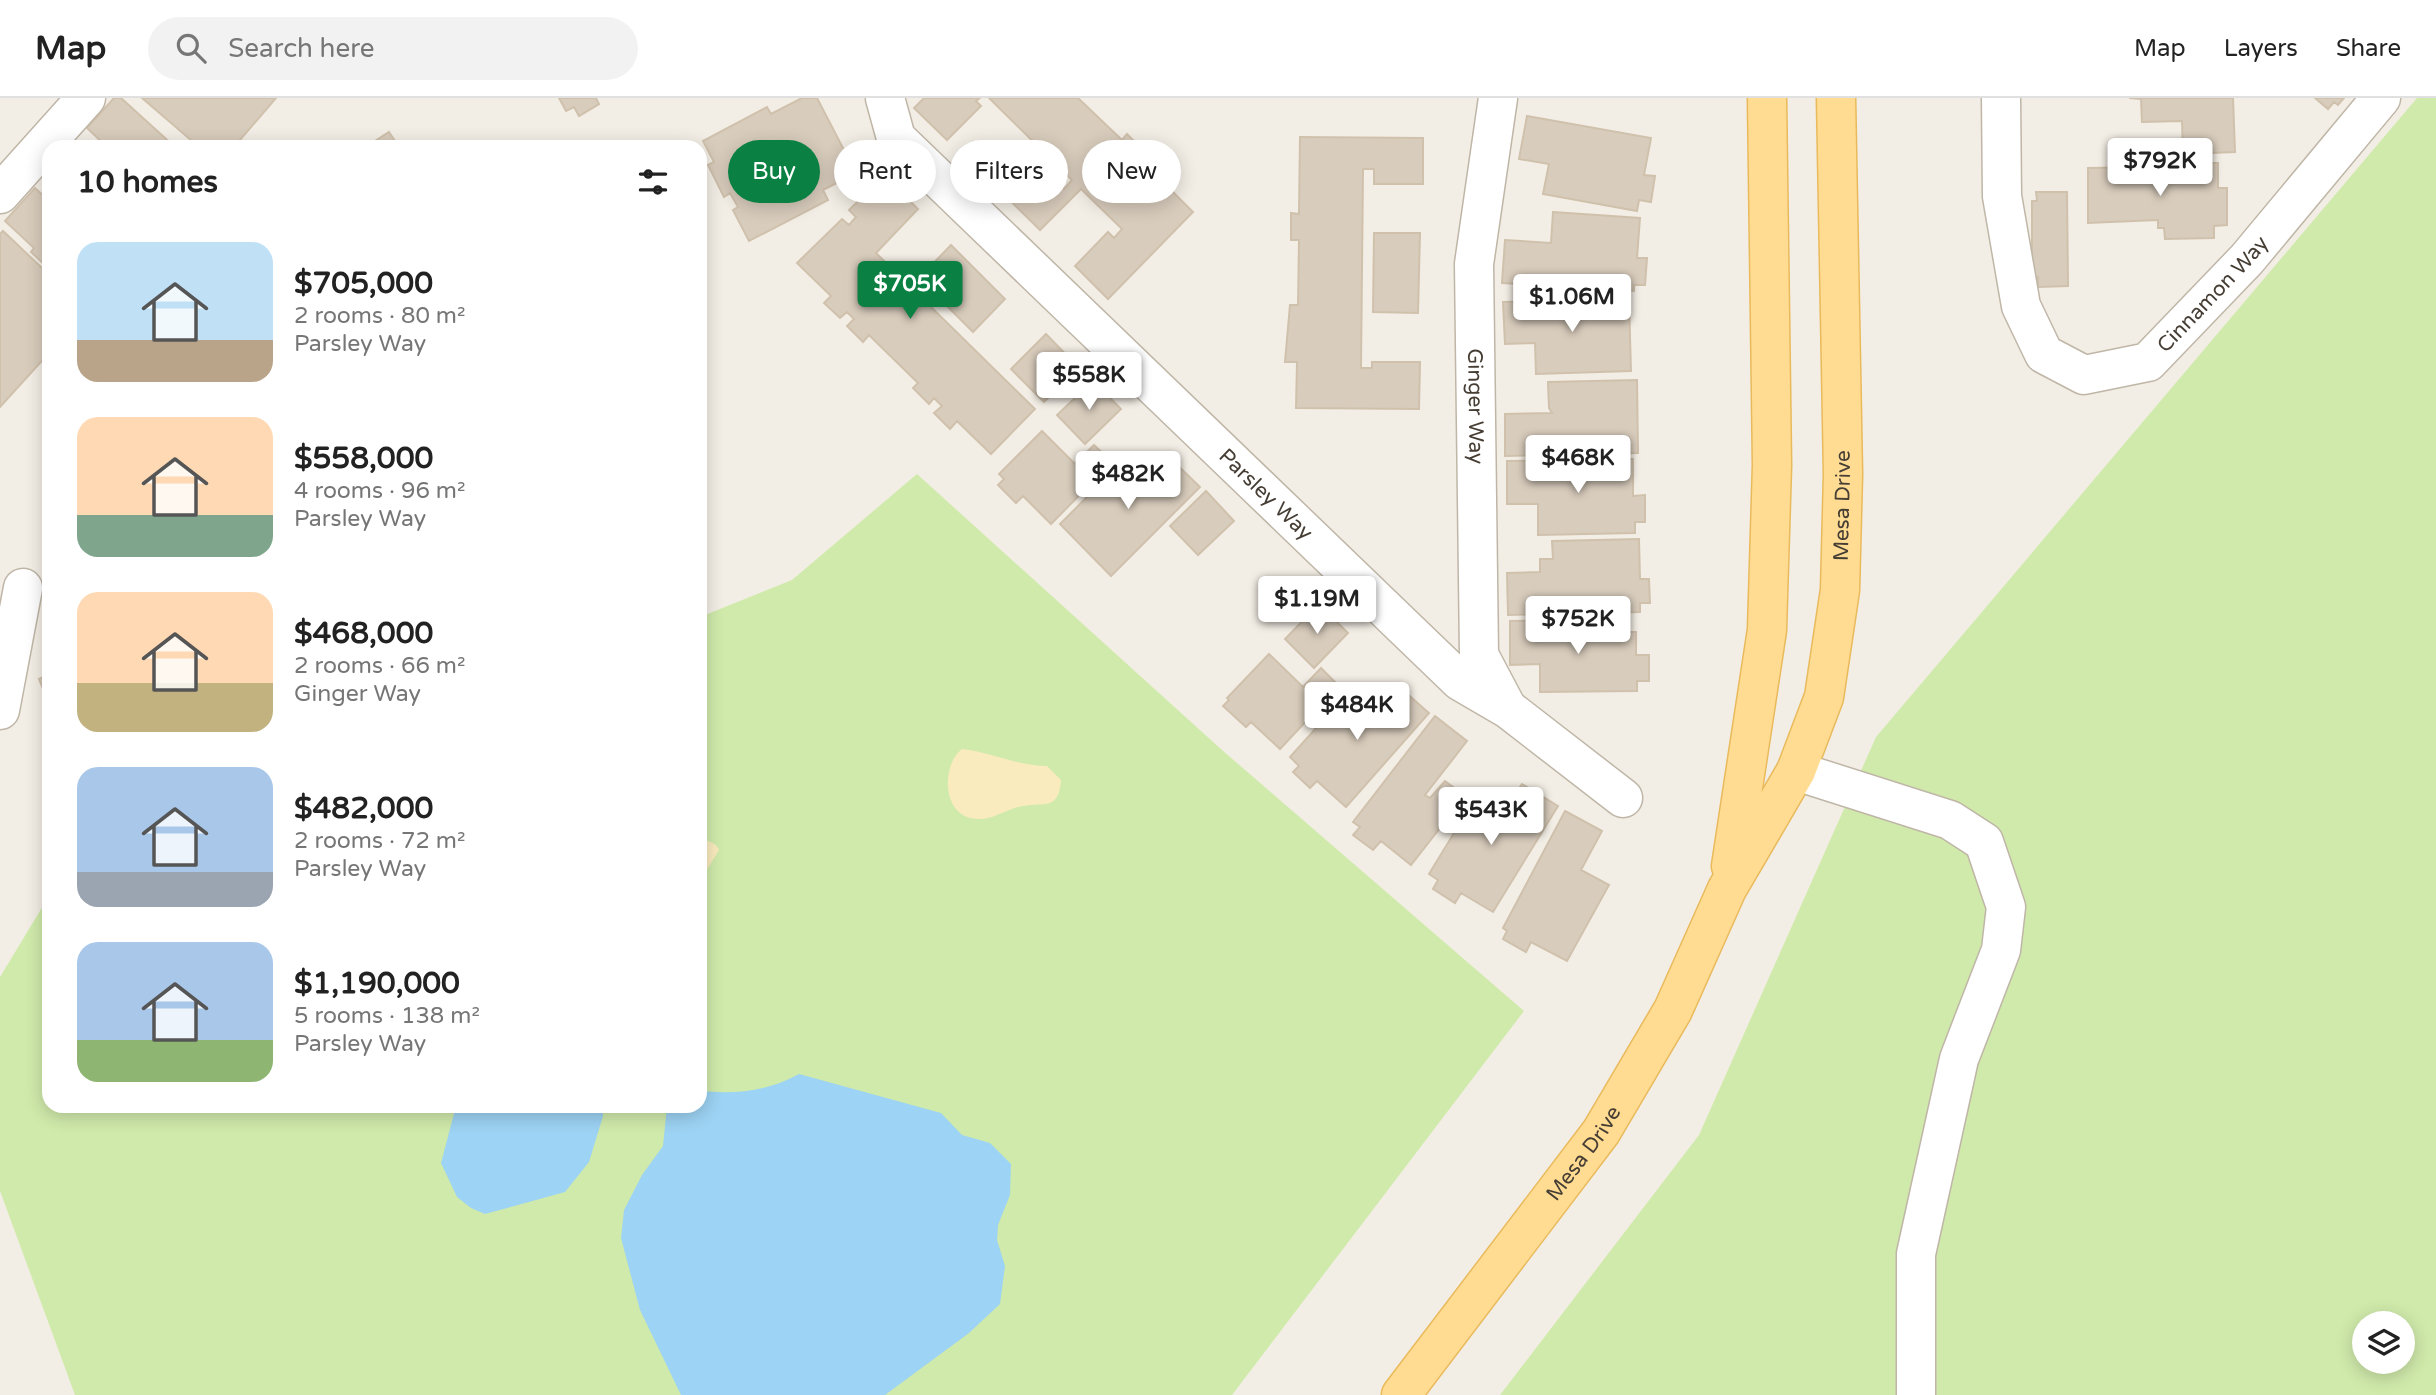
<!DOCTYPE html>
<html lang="en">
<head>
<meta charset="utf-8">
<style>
	:root { --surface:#fff; --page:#f2f2f2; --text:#222; --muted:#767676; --line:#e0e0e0; --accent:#0b8043 }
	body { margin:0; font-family:"Varela Round",sans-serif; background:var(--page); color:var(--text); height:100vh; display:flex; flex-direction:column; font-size:26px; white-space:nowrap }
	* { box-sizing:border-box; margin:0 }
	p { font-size:23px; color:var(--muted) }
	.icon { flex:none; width:38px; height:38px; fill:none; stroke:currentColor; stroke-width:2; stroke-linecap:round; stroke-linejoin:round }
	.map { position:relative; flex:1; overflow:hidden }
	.drawer { position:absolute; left:42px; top:42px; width:665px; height:973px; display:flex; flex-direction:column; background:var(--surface); border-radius:21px; box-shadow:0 4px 18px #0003 }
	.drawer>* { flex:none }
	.banner { position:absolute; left:728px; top:42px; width:665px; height:63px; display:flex; gap:14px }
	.buttons { position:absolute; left:2352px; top:1213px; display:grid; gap:14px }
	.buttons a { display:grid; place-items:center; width:63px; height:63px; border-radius:50%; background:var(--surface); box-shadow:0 4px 18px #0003; font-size:35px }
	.price { position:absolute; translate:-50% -60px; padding:0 16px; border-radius:7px; background:#fff; color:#222; font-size:23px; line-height:46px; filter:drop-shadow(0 2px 4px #0008) }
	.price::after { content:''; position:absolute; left:50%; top:42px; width:21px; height:16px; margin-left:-10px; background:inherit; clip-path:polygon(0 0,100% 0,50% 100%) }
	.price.active { background:var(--accent); color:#fff }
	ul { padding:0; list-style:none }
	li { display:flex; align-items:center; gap:21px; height:175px; padding:0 35px }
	li span { display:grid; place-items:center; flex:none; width:196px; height:140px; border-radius:21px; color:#555 }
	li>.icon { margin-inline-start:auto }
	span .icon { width:84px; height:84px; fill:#fffc; stroke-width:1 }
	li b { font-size:30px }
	h2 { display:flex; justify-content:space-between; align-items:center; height:84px; padding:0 35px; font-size:30px }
	.tag { padding:0 24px; border-radius:32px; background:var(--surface); box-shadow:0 4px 18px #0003; font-size:24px; line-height:63px }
	.tag.active { background:var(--accent); color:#fff }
	header { display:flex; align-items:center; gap:42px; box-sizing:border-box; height:98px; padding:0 35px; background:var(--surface); border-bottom:2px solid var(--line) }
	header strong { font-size:33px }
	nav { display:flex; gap:38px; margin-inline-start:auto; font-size:24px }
	.search { width:490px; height:63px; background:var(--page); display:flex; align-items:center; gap:18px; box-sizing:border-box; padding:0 24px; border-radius:38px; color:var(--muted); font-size:26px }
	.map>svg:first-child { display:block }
	.green { fill:#d0eaab; fill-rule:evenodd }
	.sand { fill:#faebbe }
	.water { fill:#9dd3f4 }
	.building { fill:#d8ccbc; stroke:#d0c1ac; stroke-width:2 }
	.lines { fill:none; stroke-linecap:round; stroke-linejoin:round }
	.minor-casing { stroke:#bfb6a7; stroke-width:41 }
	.major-casing { stroke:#e9ba5c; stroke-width:41 }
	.minor { stroke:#fff; stroke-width:38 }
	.major { stroke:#ffdc92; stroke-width:38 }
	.labels { text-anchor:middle; stroke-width:7; stroke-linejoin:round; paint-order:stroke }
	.street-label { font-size:21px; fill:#463e34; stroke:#fff }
</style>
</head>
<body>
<header>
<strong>Map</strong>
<div class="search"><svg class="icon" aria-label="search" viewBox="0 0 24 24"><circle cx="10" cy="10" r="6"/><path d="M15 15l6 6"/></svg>Search here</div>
<nav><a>Map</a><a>Layers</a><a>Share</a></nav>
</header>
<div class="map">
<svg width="2436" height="1297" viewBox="0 0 2436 1297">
	<rect width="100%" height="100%" fill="#f3eee5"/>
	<path class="green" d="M2417,0H2436V1297H1500L1699,1037L1876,639ZM2364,1225H2403V1264H2364Z
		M917,376L1222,652L1524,913L1232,1297H75L0,1093V879L49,798V1008H700V519L792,482Z"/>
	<path class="sand" d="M962,651C991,654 1017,668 1047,668L1061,682C1059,713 1044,704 1023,708C1004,711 991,725 970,720C942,713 942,666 962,651Z
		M700,739L716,747L719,752L700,783Z"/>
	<path class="water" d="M799,976L941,1015L962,1037L990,1045L1011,1066L1010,1097L998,1127L997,1142L1005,1168L1000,1206L969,1235L885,1297H681L640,1212L621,1140L624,1112L642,1077L663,1048L667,1008H700V993C736,996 766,994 799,976Z
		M456,1008H602L603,1018L589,1064L565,1094L485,1116L471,1110L457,1099L441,1065Z"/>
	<path class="building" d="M114,0H121L175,49H107L87,30Z
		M142,0H276L234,49H199Z
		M559,0H596L599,6L579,18L574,9L566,13Z
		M802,0H817L856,75L823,92L828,102L749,143L733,112L738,109L730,95L724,99L708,67L714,64L703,43L767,9L771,16Z
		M924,0H980L976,3L981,8L947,42L914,10Z
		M989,0H1078L1122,42L1127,36L1143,52L1138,58L1142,63L1151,55L1170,73L1161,82L1193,114L1108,201L1075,168L1108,134L1114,140L1122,131L1081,91L1040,132L985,78L1017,45L1064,91L1072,82Z
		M2129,0H2233L2235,54L2183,56L2182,23L2142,24L2141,1Z
		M2315,0H2344L2338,7L2334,4L2328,11Z
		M1527,18L1651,40L1644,77L1655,78L1651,104L1639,102L1637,113L1543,96L1549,66L1519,61Z
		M389,34L399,49H366Z
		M1300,39L1423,40V86H1374V71H1363L1361,270H1372V264H1420L1419,311L1296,310L1297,264H1285L1290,207H1298L1299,142H1291V115L1299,116Z
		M2201,65H2218V90H2227V127L2214,128V140L2165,141L2164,130H2158V122L2088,125V70L2201,68Z
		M884,78L918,111L876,155L1035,311L991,356L957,323L950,331L934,315L942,308L934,300L929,306L913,290L918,285L869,237L863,244L847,228L854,221L847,214L840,220L824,205L831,198L797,165L842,121L849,127L856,119L849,112Z
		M35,90L49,103V255L0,309V136L3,133L42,170L45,167L31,154L34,150L5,123Z
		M2036,94H2067L2068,188L2038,189V179H2032V103H2037Z
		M1553,114L1640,120L1637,160H1647L1645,187H1634V193L1502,185L1505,142L1551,145Z
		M1374,135H1420L1418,215L1373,214Z
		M951,147L1005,201L973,234L919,180Z
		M1629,201L1631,273L1536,276L1535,245L1505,246L1503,204Z
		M1046,236L1078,269L1044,304L1011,271Z
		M1637,282L1638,355L1505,358V316L1552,315L1549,310L1548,284Z
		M1093,283L1121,311L1085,346L1057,317Z
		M1042,333L1075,366L1094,347L1112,364L1051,426L1023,398L1016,405L998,387L1004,381L999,376Z
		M1127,359L1148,381L1169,359L1200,389L1111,478L1060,426Z
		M1633,361V398L1645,397V424H1635V435L1538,437V406H1507V363Z
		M1206,393L1234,423L1198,457L1170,428Z
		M1639,441L1640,481H1649L1650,505H1640V514L1508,517L1507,475L1540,474V461H1553L1552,443Z
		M1319,506L1348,535L1314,570L1285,541Z
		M1597,521V534H1636V557H1649V583H1637V593L1540,594V566L1510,567V523Z
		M1269,556L1303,589L1321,570L1339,588L1280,651L1251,624L1246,629L1223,608L1229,602L1227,600Z
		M49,576V605L39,581Z
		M1396,586L1429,615L1346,709L1317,683L1310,690L1293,674L1299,668L1290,659L1354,588L1376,608Z
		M1435,618L1467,643L1425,697L1430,700L1445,683L1465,698L1411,767L1381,743L1373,752L1353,737L1360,729L1353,724Z
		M1522,686L1558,708L1493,814L1461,795L1455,805L1433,791L1438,782L1429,776L1479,694L1506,710Z
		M1565,713L1602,733L1581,772L1609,787L1567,863L1531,844L1526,854L1503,841L1507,833L1503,830Z"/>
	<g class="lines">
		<defs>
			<g id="minor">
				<path id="s1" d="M885,0L896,40L1460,583L1508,611L1623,700"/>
				<path id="s2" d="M1498,0L1474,166L1479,557L1507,610"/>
				<path id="s3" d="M2001,0L2002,98L2021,208L2044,256L2084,277L2148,264L2247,161L2381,0"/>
				<path d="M0,96L86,0"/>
				<path d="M0,612L23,490"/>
				<path d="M1796,673L1950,722L1984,744L2006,809L2001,852L1959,961L1916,1156V1297"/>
			</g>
			<g id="major">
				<path d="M1731,768L1767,532L1772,367L1767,0"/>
				<path id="s4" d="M1401,1297L1601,1034L1673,912L1727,791L1796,673L1824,599L1840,492L1843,376L1836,0"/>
			</g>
		</defs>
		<use href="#minor" class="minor-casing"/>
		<use href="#major" class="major-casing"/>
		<use href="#minor" class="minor"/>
		<use href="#major" class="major"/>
	</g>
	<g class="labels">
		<g class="street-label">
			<text dy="7" stroke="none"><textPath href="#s3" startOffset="467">Cinnamon Way</textPath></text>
			<text dy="7" stroke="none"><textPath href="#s2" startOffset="310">Ginger Way</textPath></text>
			<text dy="7" stroke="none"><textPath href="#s1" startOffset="555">Parsley Way</textPath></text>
			<text dy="7" stroke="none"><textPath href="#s4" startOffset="1013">Mesa Drive</textPath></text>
			<text dy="7" stroke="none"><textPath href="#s4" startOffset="303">Mesa Drive</textPath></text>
		</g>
	</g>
</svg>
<div class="buttons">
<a><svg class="icon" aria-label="layers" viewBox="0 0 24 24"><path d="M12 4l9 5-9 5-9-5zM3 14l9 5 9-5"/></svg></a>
</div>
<b class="price" style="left:2160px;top:100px">$792K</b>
<b class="price active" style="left:910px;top:223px">$705K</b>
<b class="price" style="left:1572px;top:236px">$1.06M</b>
<b class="price" style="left:1089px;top:314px">$558K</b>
<b class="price" style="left:1578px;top:397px">$468K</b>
<b class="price" style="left:1128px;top:413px">$482K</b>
<b class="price" style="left:1317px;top:538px">$1.19M</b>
<b class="price" style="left:1578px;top:558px">$752K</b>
<b class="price" style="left:1357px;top:644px">$484K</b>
<b class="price" style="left:1491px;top:749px">$543K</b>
<div class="banner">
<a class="tag active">Buy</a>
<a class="tag">Rent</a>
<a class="tag">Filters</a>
<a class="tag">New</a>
</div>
<section class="drawer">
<h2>10 homes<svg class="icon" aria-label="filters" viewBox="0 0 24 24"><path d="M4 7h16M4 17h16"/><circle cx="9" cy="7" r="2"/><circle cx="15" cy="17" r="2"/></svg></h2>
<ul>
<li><span style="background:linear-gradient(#bfe0f5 70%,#b9a48a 0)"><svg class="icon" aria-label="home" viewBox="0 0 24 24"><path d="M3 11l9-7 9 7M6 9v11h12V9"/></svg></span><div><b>$705,000</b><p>2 rooms · 80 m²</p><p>Parsley Way</p></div></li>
<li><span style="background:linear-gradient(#ffd9b3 70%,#7fa58c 0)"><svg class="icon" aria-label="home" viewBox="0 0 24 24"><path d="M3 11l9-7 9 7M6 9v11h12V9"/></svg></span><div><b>$558,000</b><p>4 rooms · 96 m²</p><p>Parsley Way</p></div></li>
<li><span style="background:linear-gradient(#ffd9b3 65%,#c2b280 0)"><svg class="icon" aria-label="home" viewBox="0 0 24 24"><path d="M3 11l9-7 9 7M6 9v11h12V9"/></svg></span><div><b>$468,000</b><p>2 rooms · 66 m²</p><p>Ginger Way</p></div></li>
<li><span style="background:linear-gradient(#a9c7e8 75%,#9aa5b1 0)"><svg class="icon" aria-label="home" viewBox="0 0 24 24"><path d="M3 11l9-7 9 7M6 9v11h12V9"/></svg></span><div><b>$482,000</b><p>2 rooms · 72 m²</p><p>Parsley Way</p></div></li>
<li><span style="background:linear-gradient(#a9c7e8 70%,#8fb573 0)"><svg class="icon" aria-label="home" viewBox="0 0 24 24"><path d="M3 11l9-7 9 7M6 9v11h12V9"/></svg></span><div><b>$1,190,000</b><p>5 rooms · 138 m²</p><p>Parsley Way</p></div></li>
</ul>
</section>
</div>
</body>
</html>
